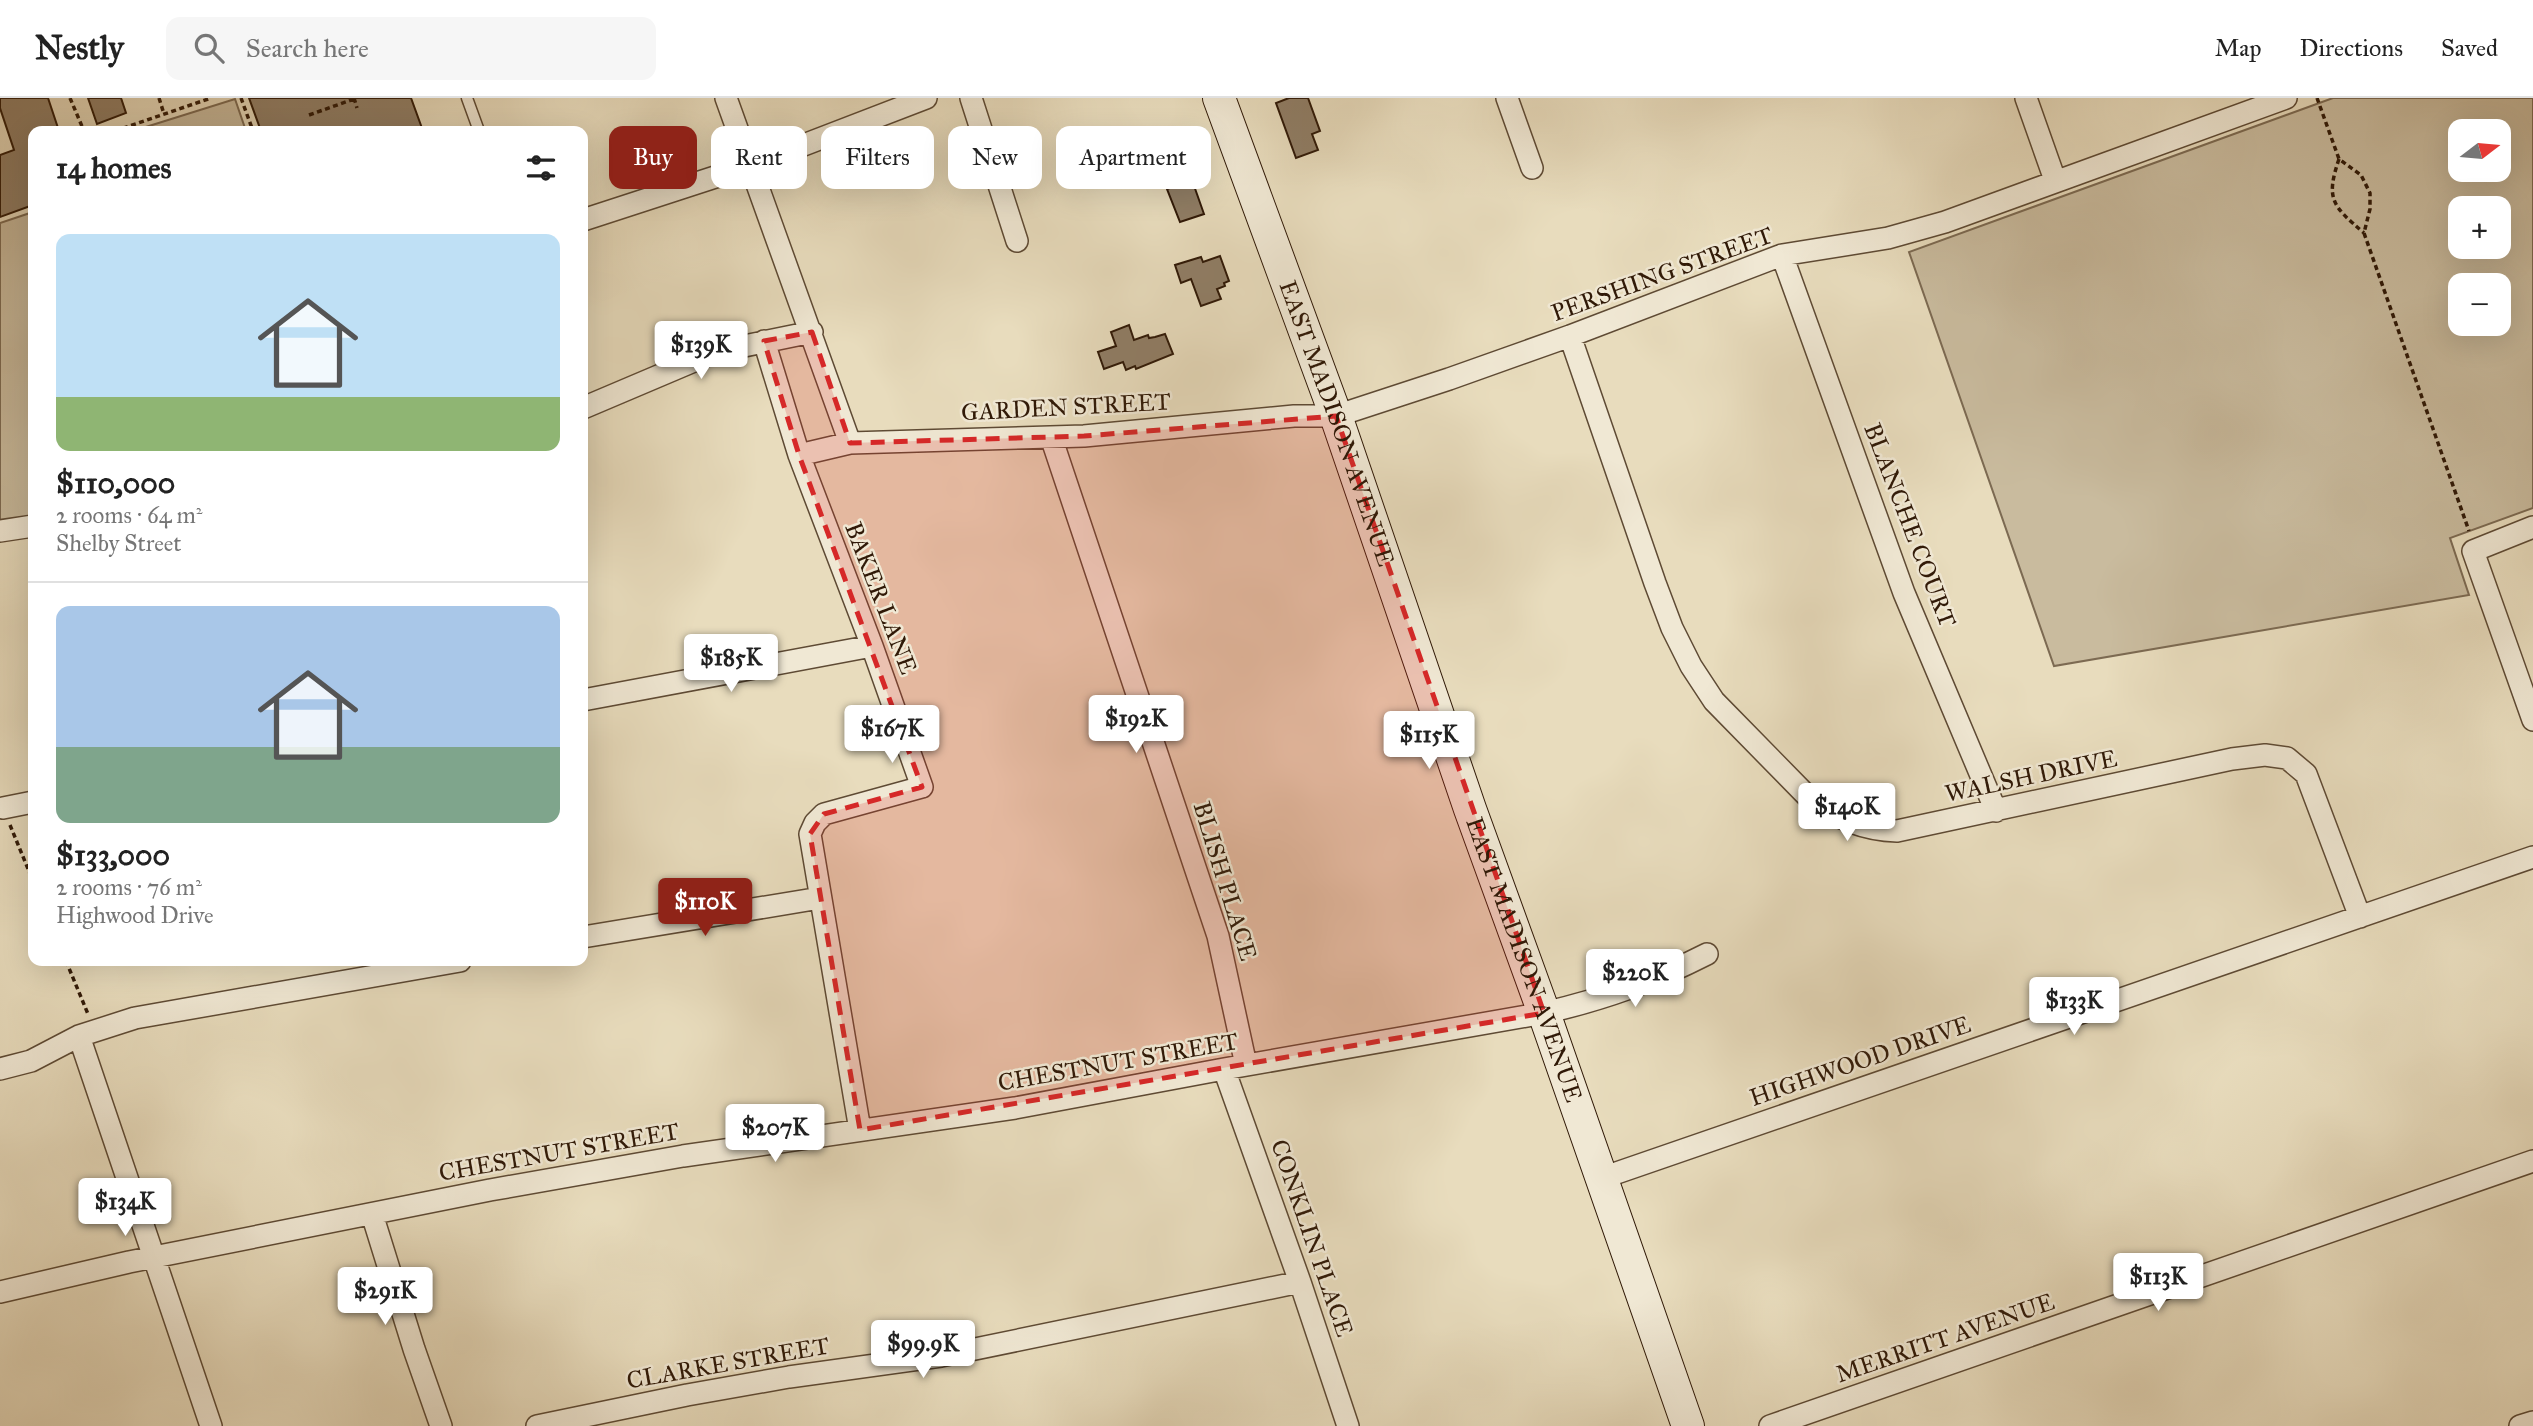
<!DOCTYPE html>
<html lang="en">
<head>
<meta charset="utf-8">
<style>
	:root { --surface:#fff; --page:#f6f6f6; --text:#222; --muted:#767676; --line:#e0e0e0; --accent:#8f2418 }
	body { margin:0; font-family:"IM FELL Great Primer",serif; background:var(--page); color:var(--text); height:100vh; display:flex; flex-direction:column; font-size:26px; white-space:nowrap }
	* { box-sizing:border-box; margin:0 }
	p { font-size:23px; color:var(--muted) }
	.icon { flex:none; width:38px; height:38px; fill:none; stroke:currentColor; stroke-width:2; stroke-linecap:round; stroke-linejoin:round }
	.map { position:relative; flex:1; overflow:hidden }
	.panel { position:absolute; left:28px; top:28px; width:560px; height:840px; display:flex; flex-direction:column; background:var(--surface); border-radius:14px; box-shadow:0 7px 28px #0002 }
	.panel>* { flex:none }
	.hud { position:absolute; left:609px; top:28px; width:665px; height:63px; display:flex; gap:14px }
	.needle { width:46px; rotate:74deg }
	.controls { position:absolute; left:2448px; top:21px; display:grid; gap:14px }
	.controls a { display:grid; place-items:center; width:63px; height:63px; border-radius:14px; background:var(--surface); box-shadow:0 7px 28px #0002; font-size:35px }
	.price { position:absolute; translate:-50% -60px; padding:0 16px; border-radius:7px; background:#fff; color:#222; font-size:23px; line-height:46px; filter:drop-shadow(0 2px 4px #0008) }
	.price::after { content:''; position:absolute; left:50%; top:42px; width:21px; height:16px; margin-left:-10px; background:inherit; clip-path:polygon(0 0,100% 0,50% 100%) }
	.price.active { background:var(--accent); color:#fff }
	ul { padding:0; list-style:none }
	li { display:grid; align-content:center; gap:14px; height:371px; padding:0 28px }
	li+li { border-top:2px solid var(--line) }
	li span { display:grid; place-items:center; height:217px; border-radius:14px; color:#555 }
	li>.icon { margin-inline-start:auto }
	span .icon { width:126px; height:126px; fill:#fffc; stroke-width:1 }
	li b { font-size:30px }
	h2 { display:flex; justify-content:space-between; align-items:center; height:84px; padding:0 28px; font-size:30px }
	.chip { padding:0 24px; border-radius:14px; background:var(--surface); box-shadow:0 7px 28px #0002; font-size:24px; line-height:63px }
	.chip.active { background:var(--accent); color:#fff }
	header { display:flex; align-items:center; gap:42px; box-sizing:border-box; height:98px; padding:0 35px; background:var(--surface); border-bottom:2px solid var(--line) }
	header strong { font-size:33px }
	nav { display:flex; gap:38px; margin-inline-start:auto; font-size:24px }
	.search { width:490px; height:63px; background:var(--page); display:flex; align-items:center; gap:18px; box-sizing:border-box; padding:0 24px; border-radius:14px; color:var(--muted); font-size:26px }
	.map>svg:first-child { display:block }
	.green { fill:#c9bb9e; stroke:#7c6a52; stroke-width:2; fill-rule:evenodd }
	.building { fill:#907e66; stroke:#301907; stroke-width:2 }
	.lines { fill:none; stroke-linecap:round; stroke-linejoin:round }
	.service-casing { stroke:#5e4a34; stroke-width:13 }
	.minor-casing { stroke:#5e4a34; stroke-width:24 }
	.secondary-casing { stroke:#301907; stroke-width:34 }
	.path { stroke:#301907; stroke-width:3.5; stroke-dasharray:5 3.5; stroke-linecap:butt }
	.service { stroke:#f0e8d4; stroke-width:10 }
	.minor { stroke:#f0e8d4; stroke-width:21 }
	.secondary { stroke:#f0e8d4; stroke-width:32 }
	.marked { fill:#d62828; fill-opacity:0.2; stroke:#d62828; stroke-width:5; stroke-dasharray:14 9; stroke-linejoin:round }
	.labels { text-anchor:middle; stroke-width:5; stroke-linejoin:round; paint-order:stroke }
	.street-label { font-size:24px; fill:#301907; stroke:#f0e8d4 }
</style>
</head>
<body>
<header>
<strong>Nestly</strong>
<div class="search"><svg class="icon" aria-label="search" viewBox="0 0 24 24"><circle cx="10" cy="10" r="6"/><path d="M15 15l6 6"/></svg>Search here</div>
<nav><a>Map</a><a>Directions</a><a>Saved</a></nav>
</header>
<div class="map">
<svg width="2533" height="1328" viewBox="0 0 2533 1328">
	<rect width="100%" height="100%" fill="#e8dcbd"/>
	<filter id="stains"><feTurbulence type="fractalNoise" baseFrequency=".00286" numOctaves="4"/><feColorMatrix values="0 0 0 0 .2 0 0 0 0 .09 0 0 0 0 .02 0 0 0 .5 -.17"/></filter>
	<radialGradient id="worn" r=".72"><stop offset=".6" stop-color="#630" stop-opacity="0"/><stop offset="1" stop-color="#630" stop-opacity=".3"/></radialGradient>
	<path class="green" d="M2333,0H2533V410L2450,440L2469,497L2054,568L1909,154ZM2499,33V72H2460V33ZM2460,110H2499V149H2460ZM2499,187V226H2460V187Z
		M235,1L246,33H133Z
		M33,114V424L0,430V125Z"/>
	<path class="building" d="M0,0H48L59,33H33V107L0,119V57L14,52L0,10Z
		M88,0H121L126,15L97,26Z
		M249,0H411L423,33H261Z
		M1289,0H1308L1320,33L1312,36L1318,52L1296,60L1276,5Z
		M1192,82L1204,116L1180,124L1167,91Z
		M1220,158L1229,183L1224,185L1225,188L1217,191L1221,201L1201,208L1191,181L1181,185L1175,167L1201,159L1203,164Z
		M1129,227L1134,242L1148,237L1149,240L1155,239L1165,236L1173,256L1136,271L1135,268L1126,272L1123,264L1104,271L1098,254L1116,248L1111,234Z"/>
	<g class="lines">
		<defs>
			<path id="service" d="M467,0L479,33"/>
			<path id="minor" d="M726,0L850,345
				M971,0L1017,143
				M1507,0L1532,70
				M2026,0L2055,82
				M583,122L749,68L926,0
				M1782,157L1904,495L1996,713
				M1570,238L1655,485L1672,530L1691,568L1714,603L1811,702C1839,721 1863,732 1897,733L2232,661L2265,657L2287,660L2306,676L2360,819
				M764,243L799,357L872,548L922,689L824,716L815,725L810,736L860,1032
				M583,310L715,254L812,234
				M1051,339L1218,838L1246,967
				M799,357L850,345L1084,338L1294,318H1336L1449,281L1570,238L1782,157L1888,140L1945,124L2286,0
				M2533,429L2473,453L2533,622
				M0,433L33,428
				M583,602L872,548
				M3,710L33,704
				M583,839L820,800
				M79,938L211,1328
				M0,971L31,963L79,938L135,920L460,863
				M1224,971L1300,1184L1348,1328
				M1602,1080L2533,759
				M372,1116L414,1251L441,1328
				M0,1194L129,1164L490,1092L683,1058L1015,1010L1224,971L1544,915C1604,901 1652,884 1707,856
				M537,1328L687,1297L789,1279L941,1258L1300,1184
				M1770,1328L2533,1063
				M2520,1328L2533,1324"/>
			<g id="secondary">
				<path id="s1" d="M1219,0L1336,318L1470,711L1544,915L1688,1328"/>
			</g>
		</defs>
		<use href="#service" class="service-casing"/>
		<use href="#minor" class="minor-casing"/>
		<use href="#secondary" class="secondary-casing"/>
		<path class="path" d="M70,0L84,33
			M159,0L164,16
			M241,0L253,33
			M354,0L357,10
			M2317,0L2339,61L2361,77L2370,95V111L2364,135L2469,433
			M309,17L354,1
			M115,33L211,0
			M2339,61C2325,102 2333,108 2364,135
			M10,727L33,783
			M66,863L88,916"/>
		<use href="#service" class="service"/>
		<use href="#minor" class="minor"/>
		<use href="#secondary" class="secondary"/>
	</g>
	<path class="marked" d="M812,234L850,345L1084,338L1336,318L1544,915L860,1032L810,736L824,716L922,689L799,357L764,243Z"/>
	<g class="labels">
		<g class="street-label">
			<text transform="translate(1662 176) rotate(-20)" y="8">PERSHING STREET</text>
			<text transform="translate(1066 309) rotate(-3)" y="8">GARDEN STREET</text>
			<text dy="8" stroke="none"><textPath href="#s1" startOffset="346">EAST MADISON AVENUE</textPath></text>
			<text transform="translate(1910 427) rotate(69)" y="8">BLANCHE COURT</text>
			<text transform="translate(881 500) rotate(69)" y="8">BAKER LANE</text>
			<text transform="translate(2031 678) rotate(-12)" y="8">WALSH DRIVE</text>
			<text transform="translate(1225 783) rotate(73)" y="8">BLISH PLACE</text>
			<text dy="8" stroke="none"><textPath href="#s1" startOffset="914">EAST MADISON AVENUE</textPath></text>
			<text transform="translate(1860 963) rotate(-19)" y="8">HIGHWOOD DRIVE</text>
			<text transform="translate(1118 964) rotate(-10)" y="8">CHESTNUT STREET</text>
			<text transform="translate(559 1054) rotate(-10)" y="8">CHESTNUT STREET</text>
			<text transform="translate(1312 1140) rotate(71)" y="8">CONKLIN PLACE</text>
			<text transform="translate(1945 1240) rotate(-19)" y="8">MERRITT AVENUE</text>
			<text transform="translate(728 1265) rotate(-10)" y="8">CLARKE STREET</text>
		</g>
	</g>
	<rect width="100%" height="100%" filter="url(#stains)"/>
	<rect width="100%" height="100%" fill="url(#worn)"/>
</svg>
<div class="controls">
<a><svg class="needle" viewBox="-14 -14 28 28"><path d="M0-13l5 13h-10z" fill="#e53935"/><path d="M0 13l5-13h-10z" fill="#767676"/></svg></a>
<a>+</a>
<a>−</a>
</div>
<b class="price" style="left:701px;top:283px">$139K</b>
<b class="price" style="left:731px;top:596px">$185K</b>
<b class="price" style="left:1136px;top:657px">$192K</b>
<b class="price" style="left:892px;top:667px">$167K</b>
<b class="price" style="left:1429px;top:673px">$115K</b>
<b class="price" style="left:1847px;top:745px">$140K</b>
<b class="price active" style="left:705px;top:840px">$110K</b>
<b class="price" style="left:1635px;top:911px">$220K</b>
<b class="price" style="left:2074px;top:939px">$133K</b>
<b class="price" style="left:775px;top:1066px">$207K</b>
<b class="price" style="left:125px;top:1140px">$134K</b>
<b class="price" style="left:2158px;top:1215px">$113K</b>
<b class="price" style="left:385px;top:1229px">$291K</b>
<b class="price" style="left:923px;top:1282px">$99.9K</b>
<div class="hud">
<a class="chip active">Buy</a>
<a class="chip">Rent</a>
<a class="chip">Filters</a>
<a class="chip">New</a>
<a class="chip">Apartment</a>
</div>
<section class="panel">
<h2>14 homes<svg class="icon" aria-label="filters" viewBox="0 0 24 24"><path d="M4 7h16M4 17h16"/><circle cx="9" cy="7" r="2"/><circle cx="15" cy="17" r="2"/></svg></h2>
<ul>
<li><span style="background:linear-gradient(#bfe0f5 75%,#8fb573 0)"><svg class="icon" aria-label="home" viewBox="0 0 24 24"><path d="M3 11l9-7 9 7M6 9v11h12V9"/></svg></span><div><b>$110,000</b><p>2 rooms · 64 m²</p><p>Shelby Street</p></div></li>
<li><span style="background:linear-gradient(#a9c7e8 65%,#7fa58c 0)"><svg class="icon" aria-label="home" viewBox="0 0 24 24"><path d="M3 11l9-7 9 7M6 9v11h12V9"/></svg></span><div><b>$133,000</b><p>2 rooms · 76 m²</p><p>Highwood Drive</p></div></li>
</ul>
</section>
</div>
</body>
</html>
